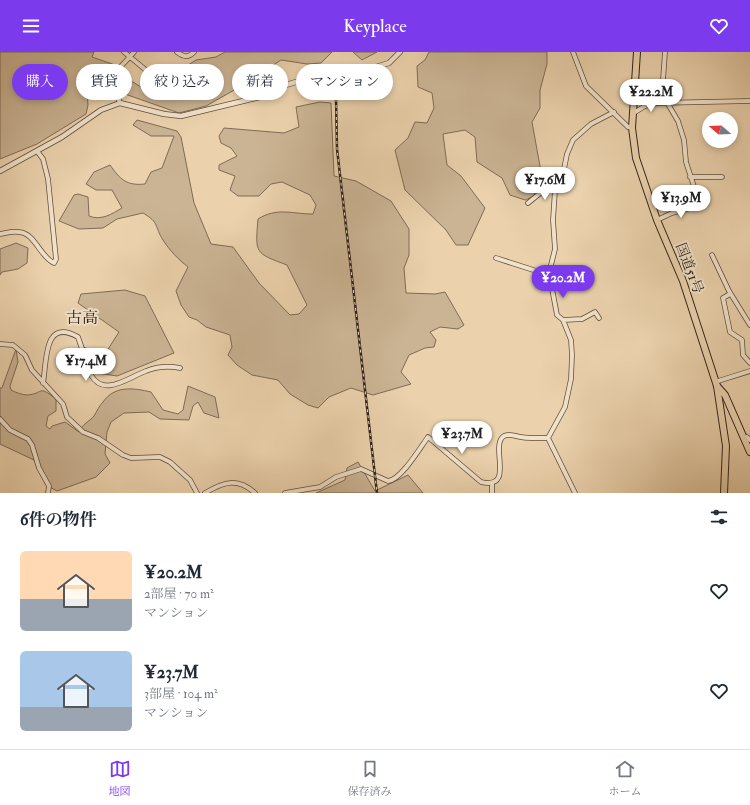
<!DOCTYPE html>
<html lang="ja">
<head>
<meta charset="utf-8">
<style>
	:root { --surface:#fff; --page:#f2f2f3; --text:#1f2937; --muted:#747a83; --line:#e0e1e3; --accent:#7c3aed }
	body { margin:0; font-family:"IM FELL Double Pica","Noto Serif JP",serif; background:var(--page); color:var(--text); height:100vh; display:flex; flex-direction:column; font-size:15px; white-space:nowrap }
	* { box-sizing:border-box; margin:0 }
	p { font-size:13px; color:var(--muted) }
	.icon { flex:none; width:22px; height:22px; fill:none; stroke:currentColor; stroke-width:2; stroke-linecap:round; stroke-linejoin:round }
	.map { position:relative; height:441px; overflow:hidden }
	.drawer { display:flex; flex-direction:column; background:var(--surface); flex:1 }
	.drawer>* { flex:none }
	.top-card { position:absolute; left:12px; top:12px; width:400px; height:36px; display:flex; gap:8px }
	.needle { width:26px; rotate:289deg }
	.tools { position:absolute; left:702px; top:60px; display:grid; gap:8px }
	.tools a { display:grid; place-items:center; width:36px; height:36px; border-radius:50%; background:var(--surface); box-shadow:0 2px 6px #0003; font-size:20px }
	.price { position:absolute; translate:-50% -34px; padding:0 9px; border-radius:14px; background:#fff; color:#222; font-size:13px; line-height:26px; filter:drop-shadow(0 1px 2px #0008) }
	.price::after { content:''; position:absolute; left:50%; top:24px; width:12px; height:9px; margin-left:-6px; background:inherit; clip-path:polygon(0 0,100% 0,50% 100%) }
	.price.selected { background:var(--accent); color:#fff }
	ul { padding:0; list-style:none }
	li { display:flex; align-items:center; gap:12px; height:100px; padding:0 20px }
	li span { display:grid; place-items:center; flex:none; width:112px; height:80px; border-radius:6px; color:#555 }
	li>.icon { margin-inline-start:auto }
	span .icon { width:48px; height:48px; fill:#fffc; stroke-width:1 }
	li b { font-size:17px }
	h2 { display:flex; justify-content:space-between; align-items:center; height:48px; padding:0 20px; font-size:17px }
	.chip { padding:0 14px; border-radius:18px; background:var(--surface); box-shadow:0 2px 6px #0003; font-size:14px; line-height:36px }
	.chip.selected { background:var(--accent); color:#fff }
	header { display:flex; justify-content:space-between; align-items:center; height:52px; padding:0 20px; background:var(--accent); color:#fff; font-size:18px; font-weight:600 }
	.menu { display:flex; justify-content:space-around; align-items:center; height:56px; border-top:1px solid var(--line); background:var(--surface); font-size:11px; color:var(--muted) }
	.menu a { display:grid; justify-items:center; gap:2px }
	.menu .selected { color:var(--accent) }
	.map>svg:first-child { display:block }
	.green { fill:#cbb494; stroke:#7e6b57 }
	.lines { fill:none; stroke-linecap:round; stroke-linejoin:round }
	.minor-casing { stroke:#5f4e3f; stroke-width:5.5 }
	.tertiary-casing { stroke:#5f4e3f; stroke-width:6 }
	.primary-casing { stroke:#30221a; stroke-width:8 }
	.trunk-casing { stroke:#30221a; stroke-width:8 }
	.minor { stroke:#f2e2ca; stroke-width:4 }
	.tertiary { stroke:#f2e2ca; stroke-width:4.5 }
	.primary { stroke:#ebd2ad; stroke-width:6 }
	.trunk { stroke:#ebd2ad; stroke-width:6 }
	.rail-casing { stroke:#30221a; stroke-width:2.5 }
	.rail { stroke:#f2e2ca; stroke-width:1; stroke-dasharray:3; stroke-linecap:butt }
	.labels { text-anchor:middle; stroke-width:4; stroke-linejoin:round; paint-order:stroke }
	.street-label { font-size:14px; fill:#30221a; stroke:#f2e2ca }
	.quarter-label { font-size:16px; fill:#30221a; stroke:#f2e2ca }
</style>
</head>
<body>
<header><svg class="icon" aria-label="menu" viewBox="0 0 24 24"><path d="M4 6h16M4 12h16M4 18h16"/></svg>Keyplace<svg class="icon" aria-label="heart" viewBox="0 0 24 24"><path d="M12 20l-8-8c-3-5 5-10 8-4 3-6 11-1 8 4z"/></svg></header>
<div class="map">
<svg width="750" height="441" viewBox="0 0 750 441">
	<rect width="100%" height="100%" fill="#ebd2ad"/>
	<filter id="stains"><feTurbulence type="fractalNoise" baseFrequency=".005" numOctaves="4"/><feColorMatrix values="0 0 0 0 .2 0 0 0 0 .09 0 0 0 0 .02 0 0 0 .5 -.17"/></filter>
	<radialGradient id="worn" r=".72"><stop offset=".6" stop-color="#630" stop-opacity="0"/><stop offset="1" stop-color="#630" stop-opacity=".3"/></radialGradient>
	<path class="green" d="M0,0H94L92,5L115,13L123,24L141,35L156,21L182,17L196,8L216,5L225,0H332L321,11L307,12L281,8L264,19L254,37H236L206,54L179,61L125,42L118,28L105,22L87,38L88,53L86,62L37,92L0,107Z
		M353,0H377L362,8Z
		M429,0H547V12L540,38V56L532,70L541,120L534,144L525,148L510,143L502,126L477,110L475,85L465,78L443,82L447,113L461,124L485,156L468,193H456L446,178L405,138L395,98L408,86L415,70L427,71L434,56L432,41L418,35L417,14L425,8Z
		M320,50L331,51L334,124L356,129L391,149L409,177V203L404,216L406,241L435,242L445,240L464,273L458,277L440,275L430,280L436,288L434,295L425,296L409,303L401,320L411,332L373,343L351,336L329,345L318,356L308,353L290,342L278,328L252,323L237,313L228,303L232,295L230,283L206,275L197,268L189,265L181,253L176,239L188,215C178,207 170,199 163,188C154,174 160,171 143,161L117,167L103,176L79,177L59,169L74,143L78,142L88,145L89,164C101,169 112,162 122,156L112,138H96L86,132L94,120L110,113C120,127 126,134 145,132L151,120L162,116L174,84H151L133,73L137,68L177,79L181,85L194,151L211,192L233,195L259,231L290,263L299,262L307,253L287,213C255,201 255,202 258,167C277,155 292,162 313,162L316,153L310,143L282,130L271,132L259,144H238L230,138L235,124L219,118V113L237,104L231,96L221,91L219,84L224,76L284,81L299,75L296,55Z
		M16,191L28,196L27,211L18,217L2,220L0,223V197Z
		M125,238L145,244L174,301L117,324L97,321L78,292L103,305L119,280L78,251L81,242Z
		M16,297L18,310L10,334L11,338C15,340 22,343 27,343C44,342 37,332 56,347V359L48,364L46,374L50,377L52,374L65,370L79,380C81,373 90,369 94,364C97,359 99,354 103,350C115,333 133,336 151,340L163,358L178,362L183,358L188,334L215,345L219,366L204,361L198,350L193,354L189,368L160,367L149,360L124,361L111,370L107,380L105,402L110,411L96,425L57,439L46,433L34,408L0,392V336H2Z
		M358,410L375,439L408,423L423,441H316L345,428L347,416Z"/>
	<g class="lines">
		<defs>
			<path id="minor" d="M124,0L147,19
				M177,0C184,5 188,6 194,0
				M573,0L586,34L628,75L632,76
				M120,51C108,18 114,24 134,0
				M632,62L645,54L657,51L750,49
				M690,125H722
				M528,151L549,134L557,132
				M657,168L672,161L700,153L686,110L684,88L678,69L662,42L665,0
				M0,182C6,181 13,179 19,180C35,181 40,205 54,211L56,207L48,127L43,107L37,99
				M712,203L729,239L750,273
				M496,206L549,223
				M730,242L723,246L730,280L742,288L743,303L750,311
				M563,268L582,267L595,260L599,266
				M0,292L13,293L25,303L32,318L63,352L67,365L83,380L98,386L123,403L131,406L160,405L170,410L190,428L197,441
				M715,330L750,319
				M43,331C47,310 43,265 78,285L91,323C104,346 129,325 146,319C156,315 169,314 180,316
				M0,367L10,378L28,387L32,393L39,416L49,434L48,441
				M744,386L747,385L750,388
				M205,441C225,429 238,426 255,441
				M285,441L320,435L336,425L361,417L388,429C401,428 420,396 428,385L481,430C516,438 489,393 504,384C508,382 512,383 516,384C527,387 537,386 548,386
				M492,441V431
				M575,441L548,386L565,355L571,327L572,303L571,288L563,268L557,263L549,221L555,197L553,168L555,138L563,122L567,102L573,88L591,72L614,60"/>
			<path id="tertiary" d="M0,119L62,85L101,58L120,51L164,62L181,64L264,44L286,33L312,25L376,15L389,11L400,0"/>
			<path id="primary" d="M717,334L725,343L750,400"/>
			<path id="trunk" d="M637,0L632,76L636,106L657,168L683,229L717,334L726,394L724,441"/>
		</defs>
		<use href="#minor" class="minor-casing"/>
		<use href="#tertiary" class="tertiary-casing"/>
		<use href="#primary" class="primary-casing"/>
		<use href="#trunk" class="trunk-casing"/>
		<use href="#minor" class="minor"/>
		<use href="#tertiary" class="tertiary"/>
		<use href="#primary" class="primary"/>
		<use href="#trunk" class="trunk"/>
		<defs>
			<path id="rail" d="M336,47L337,97L377,441"/>
		</defs>
		<use href="#rail" class="rail-casing"/>
		<use href="#rail" class="rail"/>
	</g>
	<g class="labels">
		<g class="street-label">
			<text transform="translate(690 216) rotate(69)" y="5">国道51号</text>
		</g>
		<g class="quarter-label">
			<text x="82" y="271">古高</text>
		</g>
	</g>
	<rect width="100%" height="100%" filter="url(#stains)"/>
	<rect width="100%" height="100%" fill="url(#worn)"/>
</svg>
<div class="tools">
<a><svg class="needle" viewBox="-14 -14 28 28"><path d="M0-13l5 13h-10z" fill="#e53935"/><path d="M0 13l5-13h-10z" fill="#747a83"/></svg></a>
</div>
<b class="price" style="left:651px;top:61px">¥22.2M</b>
<b class="price" style="left:545px;top:149px">¥17.6M</b>
<b class="price" style="left:681px;top:167px">¥13.9M</b>
<b class="price selected" style="left:563px;top:247px">¥20.2M</b>
<b class="price" style="left:86px;top:330px">¥17.4M</b>
<b class="price" style="left:462px;top:403px">¥23.7M</b>
<div class="top-card">
<a class="chip selected">購入</a>
<a class="chip">賃貸</a>
<a class="chip">絞り込み</a>
<a class="chip">新着</a>
<a class="chip">マンション</a>
</div>
</div>
<section class="drawer">
<h2>6件の物件<svg class="icon" aria-label="filters" viewBox="0 0 24 24"><path d="M4 7h16M4 17h16"/><circle cx="9" cy="7" r="2"/><circle cx="15" cy="17" r="2"/></svg></h2>
<ul>
<li><span style="background:linear-gradient(#ffd9b3 60%,#9aa5b1 0)"><svg class="icon" aria-label="home" viewBox="0 0 24 24"><path d="M3 11l9-7 9 7M6 9v11h12V9"/></svg></span><div><b>¥20.2M</b><p>2部屋 · 70 m²</p><p>マンション</p></div><svg class="icon" aria-label="heart" viewBox="0 0 24 24"><path d="M12 20l-8-8c-3-5 5-10 8-4 3-6 11-1 8 4z"/></svg></li>
<li><span style="background:linear-gradient(#a9c7e8 70%,#9aa5b1 0)"><svg class="icon" aria-label="home" viewBox="0 0 24 24"><path d="M3 11l9-7 9 7M6 9v11h12V9"/></svg></span><div><b>¥23.7M</b><p>3部屋 · 104 m²</p><p>マンション</p></div><svg class="icon" aria-label="heart" viewBox="0 0 24 24"><path d="M12 20l-8-8c-3-5 5-10 8-4 3-6 11-1 8 4z"/></svg></li>
</ul>
</section>
<nav class="menu">
<a class="selected"><svg class="icon" aria-label="map" viewBox="0 0 24 24"><path d="M3 6l6-2 6 2 6-2v14l-6 2-6-2-6 2zM9 4v14M15 6v14"/></svg>地図</a>
<a><svg class="icon" aria-label="saved" viewBox="0 0 24 24"><path d="M7 4h10v16l-5-4-5 4z"/></svg>保存済み</a>
<a><svg class="icon" aria-label="home" viewBox="0 0 24 24"><path d="M3 11l9-7 9 7M6 9v11h12V9"/></svg>ホーム</a>
</nav>
</body>
</html>
